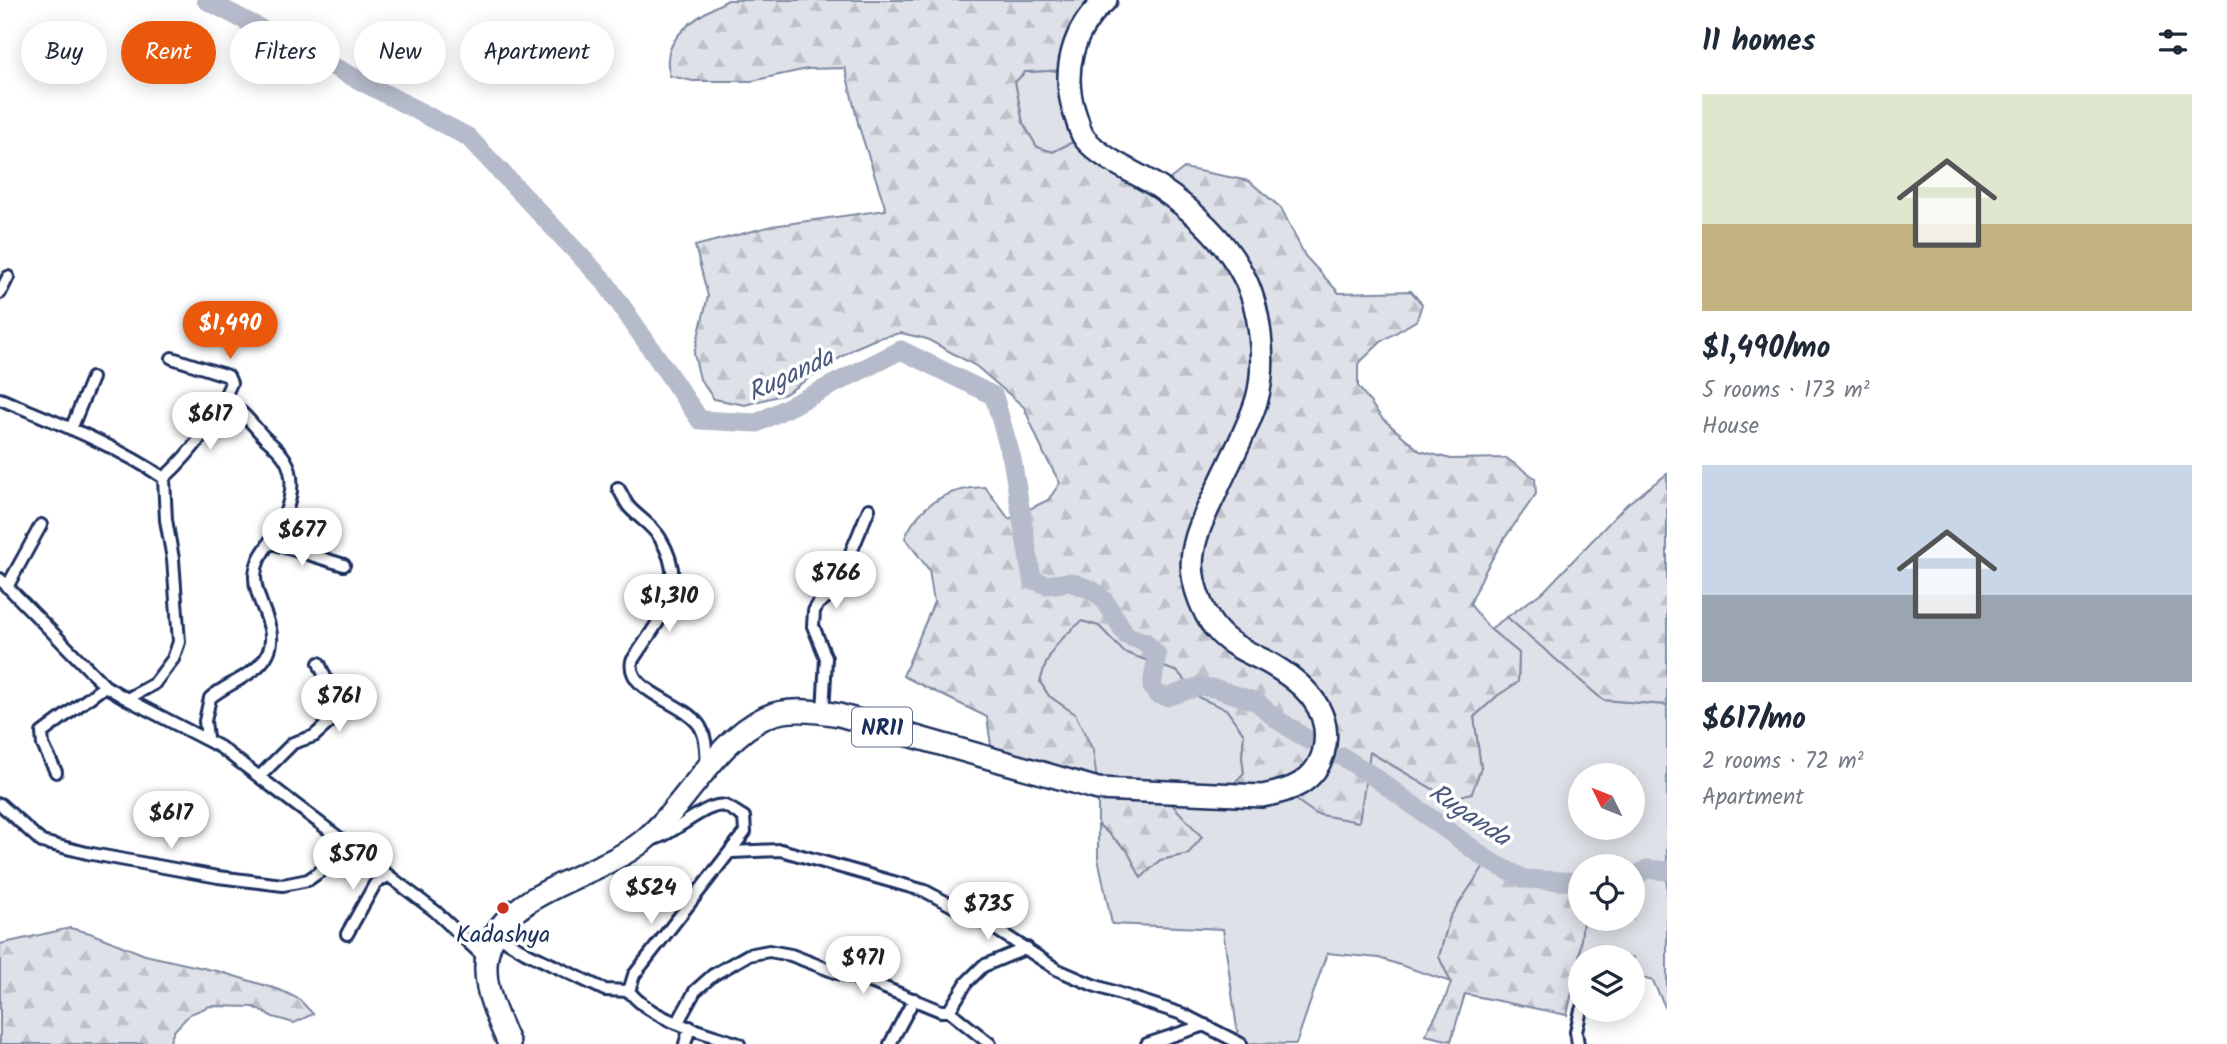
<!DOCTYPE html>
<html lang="en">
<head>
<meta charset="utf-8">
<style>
	:root { --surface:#fff; --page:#f6f6f7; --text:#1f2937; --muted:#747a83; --accent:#ea580c }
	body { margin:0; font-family:Kalam,sans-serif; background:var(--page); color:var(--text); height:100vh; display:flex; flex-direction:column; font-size:26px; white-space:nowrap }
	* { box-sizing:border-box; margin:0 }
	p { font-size:23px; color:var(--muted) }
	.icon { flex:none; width:38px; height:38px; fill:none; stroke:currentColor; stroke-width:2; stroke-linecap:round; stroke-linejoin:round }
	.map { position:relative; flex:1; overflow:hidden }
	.details { display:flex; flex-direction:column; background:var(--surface); width:560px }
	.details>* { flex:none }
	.top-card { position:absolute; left:21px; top:21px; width:665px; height:63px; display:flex; gap:14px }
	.needle { width:46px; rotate:313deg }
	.tools { position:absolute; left:1568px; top:763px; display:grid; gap:14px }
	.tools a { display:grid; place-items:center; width:77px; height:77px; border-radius:50%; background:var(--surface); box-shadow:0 4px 18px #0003; font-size:35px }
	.price { position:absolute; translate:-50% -60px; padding:0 16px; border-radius:24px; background:#fff; color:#222; font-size:23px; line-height:46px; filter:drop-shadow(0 2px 4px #0008) }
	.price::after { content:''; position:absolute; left:50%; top:42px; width:21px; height:16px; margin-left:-10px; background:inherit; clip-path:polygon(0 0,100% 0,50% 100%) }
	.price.on { background:var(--accent); color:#fff }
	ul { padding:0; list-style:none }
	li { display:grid; align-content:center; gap:14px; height:371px; padding:0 35px }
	li span { display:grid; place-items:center; height:217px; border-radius:0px; color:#555 }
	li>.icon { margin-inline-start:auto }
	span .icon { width:126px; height:126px; fill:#fffc; stroke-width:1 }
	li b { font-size:30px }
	h2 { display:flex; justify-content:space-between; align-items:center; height:84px; padding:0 35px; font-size:30px }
	.chip { padding:0 24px; border-radius:32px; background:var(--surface); box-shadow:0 4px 18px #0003; font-size:24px; line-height:63px }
	.chip.on { background:var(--accent); color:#fff }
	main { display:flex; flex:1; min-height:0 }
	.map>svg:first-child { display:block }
	.green { fill:#dee1e7; stroke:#7c88a2; stroke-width:2; fill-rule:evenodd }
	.forest { fill:url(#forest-firs); stroke:#7c88a2; stroke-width:2 }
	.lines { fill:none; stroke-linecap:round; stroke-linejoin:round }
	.river { stroke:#b5bbca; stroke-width:19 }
	.street-casing { stroke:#1b2f5e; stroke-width:16 }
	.highway-casing { stroke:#1b2f5e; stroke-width:26 }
	.street { stroke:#fff; stroke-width:10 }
	.highway { stroke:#fff; stroke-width:21 }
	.poi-dot { fill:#c8321e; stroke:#fff; stroke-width:2.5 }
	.labels { text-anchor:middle; stroke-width:7; stroke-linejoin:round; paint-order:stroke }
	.shield { fill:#fff; stroke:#5f6d8e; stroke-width:2 }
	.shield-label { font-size:23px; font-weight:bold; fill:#1b2f5e }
	.poi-label { font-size:24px; fill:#1b2f5e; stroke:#fff }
	.water-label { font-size:26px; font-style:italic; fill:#49597e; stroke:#fff }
</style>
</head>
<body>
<main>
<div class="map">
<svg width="1667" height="1044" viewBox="0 0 1667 1044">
	<defs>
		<pattern id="forest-firs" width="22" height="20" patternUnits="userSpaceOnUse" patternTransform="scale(1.75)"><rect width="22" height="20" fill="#dee1e7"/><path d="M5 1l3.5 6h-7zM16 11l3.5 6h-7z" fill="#bec1c9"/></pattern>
	</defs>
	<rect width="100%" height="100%" fill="#fff"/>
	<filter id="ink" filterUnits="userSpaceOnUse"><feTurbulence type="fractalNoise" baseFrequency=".0143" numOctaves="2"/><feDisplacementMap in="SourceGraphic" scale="14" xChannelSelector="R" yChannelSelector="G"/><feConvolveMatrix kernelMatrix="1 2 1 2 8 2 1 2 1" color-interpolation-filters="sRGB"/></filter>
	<g filter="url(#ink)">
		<path class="green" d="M1069,70L1083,137L1053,152L1037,147L1023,123L1015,82L1025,72Z
			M1507,617L1603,700L1667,705V1011L1653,981L1633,975V957H1580L1579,960L1583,919H1633V866H1580V882L1524,879L1488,861L1450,917L1439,957L1451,982L1379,958L1327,953L1296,1044L1239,1043L1223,929L1112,924L1098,858V824L1127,850L1160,860L1188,854L1098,789L1075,714L1049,696L1040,682C1048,651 1057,641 1082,621L1099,626L1124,652L1178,672L1200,698L1226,709L1244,734L1242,757L1244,773L1225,794L1285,792L1358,822L1369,752L1450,799L1481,768L1474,717L1497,696L1518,681L1519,653L1490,629ZM1580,775H1633V828H1580Z"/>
		<path class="forest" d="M728,0H1106L1069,70L1025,72L1015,82L1023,123L1037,147L1053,152L1083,137L1159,188L1184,168L1249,181L1281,208L1305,256L1339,293L1411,291L1422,304L1417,320L1382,341L1358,364V386L1382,418L1420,451L1451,459L1506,458L1535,478L1536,494L1502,542L1484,573L1470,604L1490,629L1519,653L1518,682L1497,696L1474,717L1481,768L1472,793L1450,799L1370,752L1359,822L1316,814L1285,792L1224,794L1244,773L1242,757L1244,734L1226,709L1200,698L1178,672L1124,652L1099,626L1082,621C1057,641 1048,651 1040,682L1049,696L1075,714L1093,750L1098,789L1160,791L1202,837L1188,854L1160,860L1141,878L1127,850L1098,824V789L993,760L987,717L903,676L934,602L929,570L905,538C919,504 948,488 985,487L1009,519L1048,500L1060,483L1044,454L1024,407L976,366L927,339L901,333L878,338L855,348L785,394L745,405L714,399L700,379L694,354L708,296L695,246L772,226L886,210L859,127L845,68L807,69L752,81H693L670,76C669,71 667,64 668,59C670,31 706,11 728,0Z
			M1667,474V705L1603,700L1507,617L1545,590L1627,504Z
			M1488,860L1524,879L1580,882V919H1583L1579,960L1567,1015L1465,994L1451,1041L1425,1035L1445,999L1451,982L1439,957L1450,917Z
			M70,928L90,933L145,955L221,972L280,990L299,999L313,1014L294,1023L273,1017L254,1007L210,1006L190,1014L174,1031L169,1044H0V944Z"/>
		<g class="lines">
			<path class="river" d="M206,0L468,137L605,282L700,420L757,423L901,350L994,396L1012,459L1032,579L1046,585L1070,582L1092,590L1104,600L1127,636L1145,642L1157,655L1152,687L1157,694L1167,697L1200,686L1217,689L1257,702L1275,718L1308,740
				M1343,757L1373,776L1488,860L1524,879L1580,882
				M1633,877L1647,869L1667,871"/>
			<defs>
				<path id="street" d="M0,293L8,277
					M0,399C55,422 114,444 164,478L166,520L173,559L179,642L173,659L154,684L127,699
					M71,429L92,378
					M164,478C193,451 216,420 231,383L228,376L172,358
					M618,488C622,494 625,502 629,507C639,518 652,525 660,538C691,588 659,619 632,661C626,692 682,701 699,725C707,737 706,753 707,767
					M269,542L344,565
					M0,579L105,686L127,699L220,747L435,911L487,960
					M7,587L41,525
					M823,712L826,658L813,626L814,611L818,604L835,591L869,509
					M207,738L205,721L210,698C227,683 258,675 268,653C280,628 254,602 255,576C256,560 263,552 272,539C286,517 300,484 285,459C280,451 273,445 266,439C251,424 245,411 224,401
					M56,772L43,745L42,733L105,686
					M260,776L293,743L314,736L333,719L339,710L319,663
					M0,804L42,842L87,853L218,877L283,885L308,880L325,868L344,843
					M653,839C674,835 707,801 725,806C731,808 738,814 744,817L745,832L634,975L629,991C652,1021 704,1032 739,1044
					M732,852L781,850L925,891L994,928L1058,970L1093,985L1182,1014L1241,1044
					M347,934L375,884L387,876
					M495,934L525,952L605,990L629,991
					M949,1011L990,1044
					M678,1022L695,991L713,975L748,955L769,951L791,955L835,972L873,983L941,1011H949L967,982L983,966L1027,948
					M685,1044L690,1027
					M890,1044L914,999
					M1147,1044L1205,1025
					M1578,1044L1576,1032L1581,1010"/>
				<path id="highway" d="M509,1044C495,1012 475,973 493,938C519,888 601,875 643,841C686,806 715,741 766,717C787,707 817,711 839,715L1098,789L1262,796C1290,791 1314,783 1323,754C1335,711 1304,683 1269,663C1250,653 1230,646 1216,629C1206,618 1197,596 1194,581C1187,551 1201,522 1214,496C1228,464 1247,432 1257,399C1267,364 1260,306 1243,275C1225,240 1192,210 1160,188C1135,171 1105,162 1085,139C1080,133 1078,122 1075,114C1061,72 1072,29 1106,0"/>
			</defs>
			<use href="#street" class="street-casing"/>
			<use href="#highway" class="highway-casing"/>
			<use href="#street" class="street"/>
			<use href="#highway" class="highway"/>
		</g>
	</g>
	<circle class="poi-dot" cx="503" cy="908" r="7"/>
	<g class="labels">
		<rect class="shield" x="852" y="707.5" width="60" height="39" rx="5"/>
		<g class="shield-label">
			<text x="882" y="735">NR11</text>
		</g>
		<g class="poi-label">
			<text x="503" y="942">Kadashya</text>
		</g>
		<g class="water-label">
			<text transform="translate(790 374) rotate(-25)" y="9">Ruganda</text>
			<text transform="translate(1470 814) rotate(34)" y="9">Ruganda</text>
		</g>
	</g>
</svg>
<div class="tools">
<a><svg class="needle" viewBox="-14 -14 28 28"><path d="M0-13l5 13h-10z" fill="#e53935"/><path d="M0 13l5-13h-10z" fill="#747a83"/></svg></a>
<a><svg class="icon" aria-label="locate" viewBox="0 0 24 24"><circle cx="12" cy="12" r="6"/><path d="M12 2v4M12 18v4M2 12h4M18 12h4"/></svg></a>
<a><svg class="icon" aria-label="layers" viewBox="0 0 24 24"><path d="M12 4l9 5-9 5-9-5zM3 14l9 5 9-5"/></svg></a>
</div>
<b class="price on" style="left:230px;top:361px">$1,490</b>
<b class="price" style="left:210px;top:452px">$617</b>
<b class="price" style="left:302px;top:568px">$677</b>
<b class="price" style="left:836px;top:611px">$766</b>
<b class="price" style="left:669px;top:634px">$1,310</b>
<b class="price" style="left:339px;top:734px">$761</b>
<b class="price" style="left:171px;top:851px">$617</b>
<b class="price" style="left:353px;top:892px">$570</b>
<b class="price" style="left:651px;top:926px">$524</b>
<b class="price" style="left:988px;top:942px">$735</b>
<b class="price" style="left:863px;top:996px">$971</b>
<div class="top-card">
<a class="chip">Buy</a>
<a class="chip on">Rent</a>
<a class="chip">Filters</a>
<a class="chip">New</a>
<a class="chip">Apartment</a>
</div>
</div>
<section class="details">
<h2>11 homes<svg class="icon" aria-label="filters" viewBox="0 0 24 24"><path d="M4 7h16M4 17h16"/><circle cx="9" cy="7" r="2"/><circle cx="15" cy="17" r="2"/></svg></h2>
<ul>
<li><span style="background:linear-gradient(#dfe7d0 60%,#c2b280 0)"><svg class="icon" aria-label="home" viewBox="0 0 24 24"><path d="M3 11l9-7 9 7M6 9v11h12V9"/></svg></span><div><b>$1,490/mo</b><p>5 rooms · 173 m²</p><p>House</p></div></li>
<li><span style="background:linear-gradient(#c9d6e8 60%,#9aa5b1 0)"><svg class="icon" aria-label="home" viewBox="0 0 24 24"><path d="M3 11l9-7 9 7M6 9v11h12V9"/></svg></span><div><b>$617/mo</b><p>2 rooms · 72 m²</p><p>Apartment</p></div></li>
</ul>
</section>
</main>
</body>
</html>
